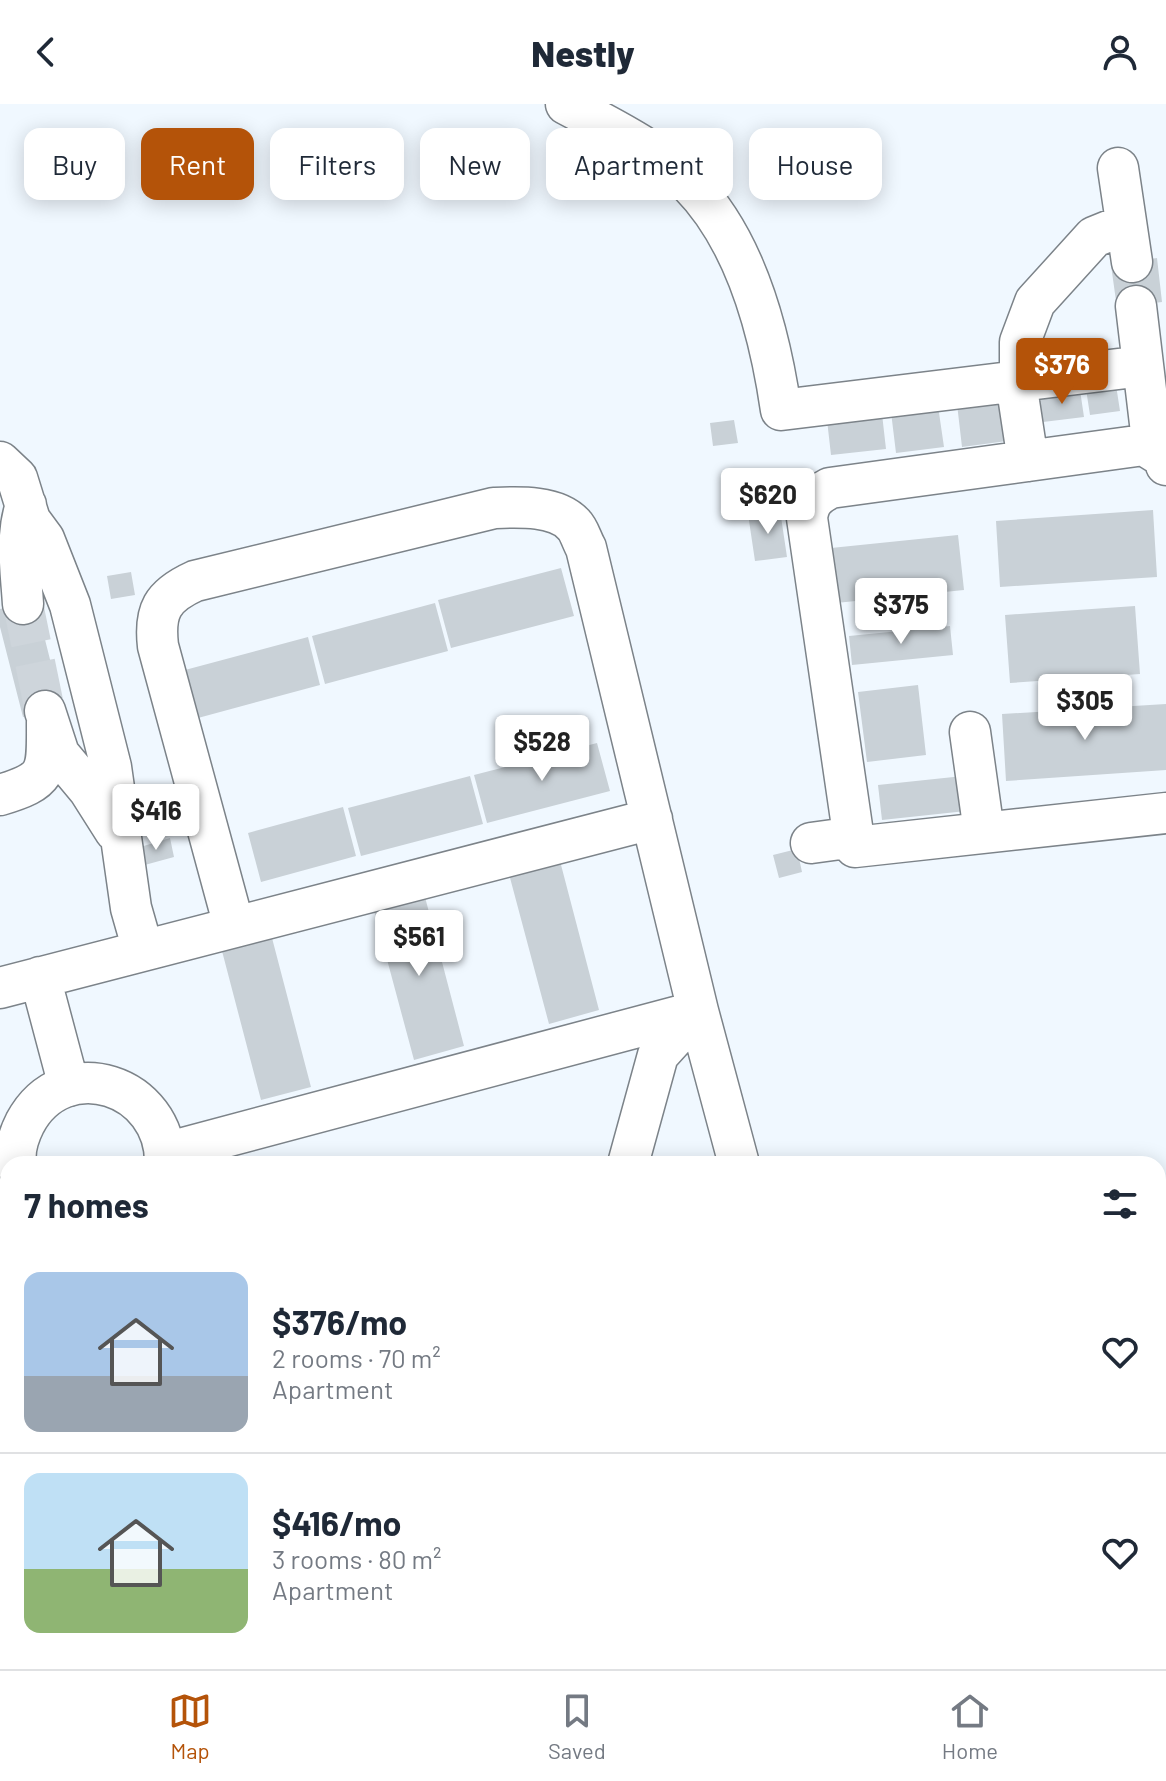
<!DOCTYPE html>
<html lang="en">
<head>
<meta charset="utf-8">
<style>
	:root { --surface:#fff; --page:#f2f2f3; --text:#1f2937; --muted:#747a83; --line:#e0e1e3; --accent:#b45309 }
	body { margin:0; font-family:Barlow,sans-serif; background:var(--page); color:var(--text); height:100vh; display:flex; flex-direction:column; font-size:30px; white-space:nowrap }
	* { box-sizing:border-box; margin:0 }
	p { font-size:26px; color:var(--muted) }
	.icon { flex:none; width:44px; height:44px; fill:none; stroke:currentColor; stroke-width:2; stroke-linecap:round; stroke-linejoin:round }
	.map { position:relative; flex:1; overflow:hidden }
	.sheet { position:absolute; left:0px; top:1052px; width:1166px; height:514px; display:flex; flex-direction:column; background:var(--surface); border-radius:24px 24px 0 0; box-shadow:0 4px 20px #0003 }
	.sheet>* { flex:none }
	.guide { position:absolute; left:24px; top:24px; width:1118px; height:72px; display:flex; gap:16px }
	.price { position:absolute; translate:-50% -68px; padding:0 18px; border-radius:8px; background:#fff; color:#222; font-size:26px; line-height:52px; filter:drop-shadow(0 2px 4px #0008) }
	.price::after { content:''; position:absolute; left:50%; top:48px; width:24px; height:18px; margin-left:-12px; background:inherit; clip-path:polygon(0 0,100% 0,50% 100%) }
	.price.current { background:var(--accent); color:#fff }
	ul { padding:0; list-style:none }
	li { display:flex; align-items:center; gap:24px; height:200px; padding:0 24px }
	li+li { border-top:2px solid var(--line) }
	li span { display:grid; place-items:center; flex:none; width:224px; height:160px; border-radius:16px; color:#555 }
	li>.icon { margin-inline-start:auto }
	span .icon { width:96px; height:96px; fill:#fffc; stroke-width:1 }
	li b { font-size:34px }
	h2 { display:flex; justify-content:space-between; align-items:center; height:96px; padding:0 24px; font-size:34px }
	.chip { padding:0 28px; border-radius:16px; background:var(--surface); box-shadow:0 4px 20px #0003; font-size:28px; line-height:72px }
	.chip.current { background:var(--accent); color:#fff }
	header { display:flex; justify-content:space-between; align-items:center; height:104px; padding:0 24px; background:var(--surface); font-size:36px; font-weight:800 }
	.tabs { display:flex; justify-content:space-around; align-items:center; height:112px; border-top:2px solid var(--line); background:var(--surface); font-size:22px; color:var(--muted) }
	.tabs a { display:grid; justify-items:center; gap:4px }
	.tabs .current { color:var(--accent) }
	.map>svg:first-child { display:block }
	.building { fill:#c9d1d7 }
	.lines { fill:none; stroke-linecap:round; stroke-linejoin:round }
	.minor-tunnel { stroke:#ced5db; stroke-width:40; stroke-dasharray:40 20; stroke-linecap:butt }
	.minor-casing { stroke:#7c8389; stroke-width:43 }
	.minor { stroke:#fff; stroke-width:40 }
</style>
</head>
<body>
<header><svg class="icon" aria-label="back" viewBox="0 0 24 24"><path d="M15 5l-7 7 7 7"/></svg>Nestly<svg class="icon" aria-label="person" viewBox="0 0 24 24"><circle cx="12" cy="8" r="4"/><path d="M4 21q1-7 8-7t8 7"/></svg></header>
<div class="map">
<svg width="1166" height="1565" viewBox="0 0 1166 1565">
	<rect width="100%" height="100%" fill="#f0f8ff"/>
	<path class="building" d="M1157,154L1162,198L1117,204L1111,161Z
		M1116,281L1120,307L1090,311L1086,285Z
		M1080,286L1084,313L1043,318L1039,291Z
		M1001,295L1007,337L962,343L957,300Z
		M938,302L944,343L896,349L891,308Z
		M882,310L886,345L831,351L827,316Z
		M734,316L738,339L713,342L710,319Z
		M780,406L787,453L755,457L748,410Z
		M1153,406L1157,473L1000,483L996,417Z
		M958,431L964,486L836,499L831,444Z
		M561,464L574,512L451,544L438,496Z
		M131,468L135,491L111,495L107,472Z
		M35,496L62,603L23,613L0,523V505Z
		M435,499L448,547L325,580L312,532Z
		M1135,502L1140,570L1010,579L1005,511Z
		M950,522L953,551L852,561L849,532Z
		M308,533L320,581L198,614L185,566Z
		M918,581L926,651L867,658L858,588Z
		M1166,600V666L1006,677L1002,610Z
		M597,639L610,687L487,719L474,671Z
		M470,672L483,720L361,752L348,704Z
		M963,672L966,707L882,716L878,681Z
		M343,703L356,752L261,778L248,729Z
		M170,734L174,753L141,762L137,744Z
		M797,745L802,768L779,774L773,751Z
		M560,757L599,906L549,920L509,770Z
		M425,793L464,942L414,956L374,807Z
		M272,834L311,983L261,996L222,847Z
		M0,1197L8,1225V1282L0,1284Z
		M8,1401V1527L7,1528L0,1501V1403Z
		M15,1558H89L91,1565H17Z
		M268,1558H312L314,1565H245Z
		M353,1558H425L427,1565H355Z
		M463,1558H537L539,1565H465Z
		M577,1558H648L650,1565H579Z"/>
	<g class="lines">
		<path class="minor-tunnel" d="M23,500L45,607"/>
		<defs>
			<path id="minor" d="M566,0C609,23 656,45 690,80C746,137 770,230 781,306L1143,262
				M1118,64L1132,158
				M1136,202L1153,345
				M1020,277V238L1035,198L1094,133L1126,120
				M1016,278L1028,357
				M0,358L17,374L30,416L44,435L70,501L111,663L131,804L143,846
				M1166,361L1165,354L1144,341L830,384C815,392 809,398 807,414L855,743L1166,709
				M23,500C21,467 15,433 26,401
				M45,607L59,650L89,686L115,727
				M970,628L984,728
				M0,691C50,676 47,668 47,618
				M811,739L855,733
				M234,822L158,542C154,507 162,492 195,477L494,404C518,403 557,401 574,421C579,426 582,437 586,444L698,907L739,1060
				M40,873L69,982
				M0,884L652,715
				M165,1049L698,907
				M16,1060C14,1046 19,1031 25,1019C64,946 167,981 165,1060
				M628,1060L658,951L698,907
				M856,1565L858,1558"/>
		</defs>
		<use href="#minor" class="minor-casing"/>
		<use href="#minor" class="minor"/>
	</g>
</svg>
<b class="price current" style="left:1062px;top:302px">$376</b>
<b class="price" style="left:768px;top:432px">$620</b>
<b class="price" style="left:901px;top:542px">$375</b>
<b class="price" style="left:1085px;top:638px">$305</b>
<b class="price" style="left:542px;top:679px">$528</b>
<b class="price" style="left:156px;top:748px">$416</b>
<b class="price" style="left:419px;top:874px">$561</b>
<div class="guide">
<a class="chip">Buy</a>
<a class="chip current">Rent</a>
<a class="chip">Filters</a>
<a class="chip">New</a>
<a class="chip">Apartment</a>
<a class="chip">House</a>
</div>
<section class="sheet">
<h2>7 homes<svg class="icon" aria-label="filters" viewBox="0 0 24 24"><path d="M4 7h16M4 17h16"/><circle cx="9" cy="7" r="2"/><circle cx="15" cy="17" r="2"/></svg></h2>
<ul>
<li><span style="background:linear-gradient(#a9c7e8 65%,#9aa5b1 0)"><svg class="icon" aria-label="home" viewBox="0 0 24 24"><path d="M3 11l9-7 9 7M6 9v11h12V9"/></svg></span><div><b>$376/mo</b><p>2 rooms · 70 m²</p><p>Apartment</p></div><svg class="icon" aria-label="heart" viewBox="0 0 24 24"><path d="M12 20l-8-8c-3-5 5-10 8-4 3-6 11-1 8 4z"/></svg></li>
<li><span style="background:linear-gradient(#bfe0f5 60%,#8fb573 0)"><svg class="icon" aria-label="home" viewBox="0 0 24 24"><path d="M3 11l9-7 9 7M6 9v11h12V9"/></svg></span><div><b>$416/mo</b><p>3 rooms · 80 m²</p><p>Apartment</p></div><svg class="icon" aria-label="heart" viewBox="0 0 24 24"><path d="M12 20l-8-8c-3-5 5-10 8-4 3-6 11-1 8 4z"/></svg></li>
</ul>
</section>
</div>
<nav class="tabs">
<a class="current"><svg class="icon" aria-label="map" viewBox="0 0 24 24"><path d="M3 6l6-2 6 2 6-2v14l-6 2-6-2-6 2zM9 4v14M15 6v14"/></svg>Map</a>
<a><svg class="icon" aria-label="saved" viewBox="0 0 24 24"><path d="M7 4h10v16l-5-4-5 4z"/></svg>Saved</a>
<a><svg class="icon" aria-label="home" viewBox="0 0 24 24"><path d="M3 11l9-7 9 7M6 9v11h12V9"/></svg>Home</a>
</nav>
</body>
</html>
